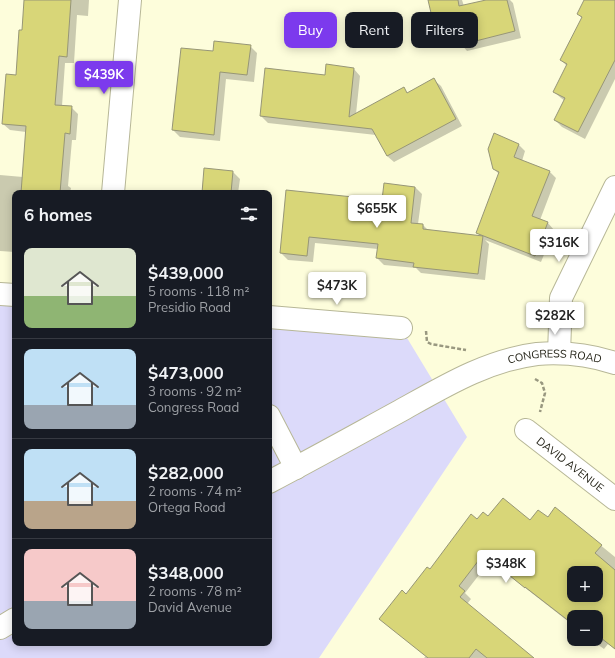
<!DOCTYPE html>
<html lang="en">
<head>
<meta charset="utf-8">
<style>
	:root { --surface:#171b24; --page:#20242c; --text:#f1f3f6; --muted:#9ea1a6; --line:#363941; --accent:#7c3aed }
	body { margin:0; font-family:Mulish,sans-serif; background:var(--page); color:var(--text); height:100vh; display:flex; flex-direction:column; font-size:15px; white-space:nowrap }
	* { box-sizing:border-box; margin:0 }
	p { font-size:13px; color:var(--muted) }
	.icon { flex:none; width:22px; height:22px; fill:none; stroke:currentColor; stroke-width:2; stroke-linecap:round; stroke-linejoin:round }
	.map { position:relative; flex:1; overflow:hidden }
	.sheet { position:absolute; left:12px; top:190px; width:260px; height:456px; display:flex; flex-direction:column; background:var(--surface); border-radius:8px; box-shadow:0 2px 10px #0003 }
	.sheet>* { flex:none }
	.guide { position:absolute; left:284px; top:12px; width:271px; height:36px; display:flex; gap:8px }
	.controls { position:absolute; left:567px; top:566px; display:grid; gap:8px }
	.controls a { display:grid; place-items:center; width:36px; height:36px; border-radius:8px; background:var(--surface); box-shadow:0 2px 10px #0003; font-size:20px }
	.price { position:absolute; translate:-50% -34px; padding:0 9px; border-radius:4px; background:#fff; color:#222; font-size:13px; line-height:26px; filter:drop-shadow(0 1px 2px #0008) }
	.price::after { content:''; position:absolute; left:50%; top:24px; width:12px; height:9px; margin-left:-6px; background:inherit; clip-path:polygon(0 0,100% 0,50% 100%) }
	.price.selected { background:var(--accent); color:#fff }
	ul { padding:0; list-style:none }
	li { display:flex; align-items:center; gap:12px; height:100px; padding:0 12px }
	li+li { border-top:1px solid var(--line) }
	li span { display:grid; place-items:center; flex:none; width:112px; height:80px; border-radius:8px; color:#555 }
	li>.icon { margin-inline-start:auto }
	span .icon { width:48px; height:48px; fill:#fffc; stroke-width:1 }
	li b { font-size:17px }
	h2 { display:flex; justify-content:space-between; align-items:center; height:48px; padding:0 12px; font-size:17px }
	.pill { padding:0 14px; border-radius:8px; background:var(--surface); box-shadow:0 2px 10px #0003; font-size:14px; line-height:36px }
	.pill.selected { background:var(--accent); color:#fff }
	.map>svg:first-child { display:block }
	.green { fill:#dcdafa }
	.shadow { fill:#0003; fill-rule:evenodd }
	.building { fill:#d8d678; stroke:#979677; fill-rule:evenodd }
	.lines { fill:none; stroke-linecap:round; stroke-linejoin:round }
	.street-casing { stroke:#b7b797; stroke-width:24 }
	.path { stroke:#999880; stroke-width:2.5; stroke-dasharray:4 2; stroke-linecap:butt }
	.street { stroke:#fff; stroke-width:22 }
	.labels { text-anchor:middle; stroke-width:3.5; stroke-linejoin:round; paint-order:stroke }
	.street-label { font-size:11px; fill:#1e1d11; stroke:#fff }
</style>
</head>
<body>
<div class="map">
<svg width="615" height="658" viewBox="0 0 615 658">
	<rect width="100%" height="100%" fill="#fdfddb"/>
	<path class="green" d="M0,294L15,295V643H269V317L401,328L467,437L319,658H0Z"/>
	<path class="shadow" d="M25,0H89L88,16L77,15L74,63H65L62,106L71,107L78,114L76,140H72L68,186L71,188L70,193H15V252L0,251V175L23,177L26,132L10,130L3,124L17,76L23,31Z
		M429,0H462L464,6L490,0H510L513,3L521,38L467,51L461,44L458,33L443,37L436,30Z
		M585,0H615V79L585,139L562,127L555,120L565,101L561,98L554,92L567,66L561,60L582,18L578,14Z
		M250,46L257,53L254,82L226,79L220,141L180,137L173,130L214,52Z
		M354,69L360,76L356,114L404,89L408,94L434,80L441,86L462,126L394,162L387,156L376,135L268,123L261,116L326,76Z
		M518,144L525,151L522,161L549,171L556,178L540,220L548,223L554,230L541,262L485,240L489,244L485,280L421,273L416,268L384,265L377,258L378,249L315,243L313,262L288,260L281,253L287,191L383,201L415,187L422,194L418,224L423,225L429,231L481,237L477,232L499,174L494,169Z
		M233,172L240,179L238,193H187V190L203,191Z
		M556,509L615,557V649L608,644L604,649L590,639H596V617H574V626L496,565L495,567L489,562L465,593L471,599L467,604L532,658H424L426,656L406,595L478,521L489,517L530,521L548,519ZM574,573H596V595H574Z"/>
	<path class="building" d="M24,0H71L67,57L59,56L55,105L72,106L70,134L65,133L60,193H21L26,126L2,124L6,74L16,75L19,30H22Z
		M428,0H458L459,6L486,0H507L515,31L460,45L454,25L435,30Z
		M584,0H615V60L578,132L554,120L565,98L553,92L567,64L560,60L582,17L577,14Z
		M214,41L251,45L247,75L220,72L214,135L172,130L181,48L213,51Z
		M326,64L354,68L349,117L404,87L407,93L434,78L456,119L387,156L372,129L260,116L265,68L325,75Z
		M494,133L519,144L514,157L550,171L532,216L548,222L535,256L476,233L499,172L493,169L488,149Z
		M204,168L233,171L231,193H202Z
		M384,183L415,187L411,223L423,224V229L483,236L478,274L413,267L414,263L376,258L378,244L309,237L307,256L280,253L286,190L382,200Z
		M503,498L530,520L538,510L548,517L555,507L602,545L595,553L615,570V649L601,638L597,643L592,639H596V617H574V625L525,587V588L489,559L488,561L482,556L459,586L465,591L460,597L534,658H487L476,649L469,658H428L379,619L402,590L406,594L427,567L430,569L471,514L477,519L483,512L488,516ZM574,573H596V595H574Z"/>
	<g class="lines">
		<defs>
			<g id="street">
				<path d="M113,193L130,0"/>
				<path d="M0,294L15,295"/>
				<path d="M269,317L401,328"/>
				<path d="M559,353L561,298L615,187"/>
				<path d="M269,416L296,468"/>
				<path id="s1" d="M526,430L615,499"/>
				<path id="s2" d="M269,482C313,459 356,435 400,411C443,387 487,360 537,354C563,352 590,355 615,363"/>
				<path d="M0,628L15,619"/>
			</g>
		</defs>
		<use href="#street" class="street-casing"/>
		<path class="path" d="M426,331L427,342L431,344L466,350
			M535,379L542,383L545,393L540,412"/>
		<use href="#street" class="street"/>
	</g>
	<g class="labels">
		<g class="street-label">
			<text dy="4" stroke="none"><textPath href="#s2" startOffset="316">CONGRESS ROAD</textPath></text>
			<text dy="4" stroke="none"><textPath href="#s1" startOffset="56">DAVID AVENUE</textPath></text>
		</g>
	</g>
</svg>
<div class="controls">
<a>+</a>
<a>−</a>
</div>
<b class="price selected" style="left:104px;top:95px">$439K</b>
<b class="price" style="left:377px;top:229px">$655K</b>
<b class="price" style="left:559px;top:263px">$316K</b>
<b class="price" style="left:337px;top:306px">$473K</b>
<b class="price" style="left:555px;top:336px">$282K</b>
<b class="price" style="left:506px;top:584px">$348K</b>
<div class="guide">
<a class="pill selected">Buy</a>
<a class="pill">Rent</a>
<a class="pill">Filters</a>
</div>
<section class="sheet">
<h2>6 homes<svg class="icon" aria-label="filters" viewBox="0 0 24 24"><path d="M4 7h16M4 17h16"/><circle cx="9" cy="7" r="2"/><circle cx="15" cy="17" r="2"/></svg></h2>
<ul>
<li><span style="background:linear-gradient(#dfe7d0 60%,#8fb573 0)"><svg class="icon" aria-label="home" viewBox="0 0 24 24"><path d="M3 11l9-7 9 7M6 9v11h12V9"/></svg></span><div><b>$439,000</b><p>5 rooms · 118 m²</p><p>Presidio Road</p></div></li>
<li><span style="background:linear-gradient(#bfe0f5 70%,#9aa5b1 0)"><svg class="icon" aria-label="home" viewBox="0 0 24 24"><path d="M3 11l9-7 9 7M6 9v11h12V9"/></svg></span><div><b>$473,000</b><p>3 rooms · 92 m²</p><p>Congress Road</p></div></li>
<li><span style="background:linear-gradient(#bfe0f5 65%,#b9a48a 0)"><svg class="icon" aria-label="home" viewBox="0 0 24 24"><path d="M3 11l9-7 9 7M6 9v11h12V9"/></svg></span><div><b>$282,000</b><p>2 rooms · 74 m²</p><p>Ortega Road</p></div></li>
<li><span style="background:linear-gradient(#f6c9c9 65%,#9aa5b1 0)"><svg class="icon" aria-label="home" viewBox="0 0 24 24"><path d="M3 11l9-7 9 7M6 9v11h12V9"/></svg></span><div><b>$348,000</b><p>2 rooms · 78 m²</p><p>David Avenue</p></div></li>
</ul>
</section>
</div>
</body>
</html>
